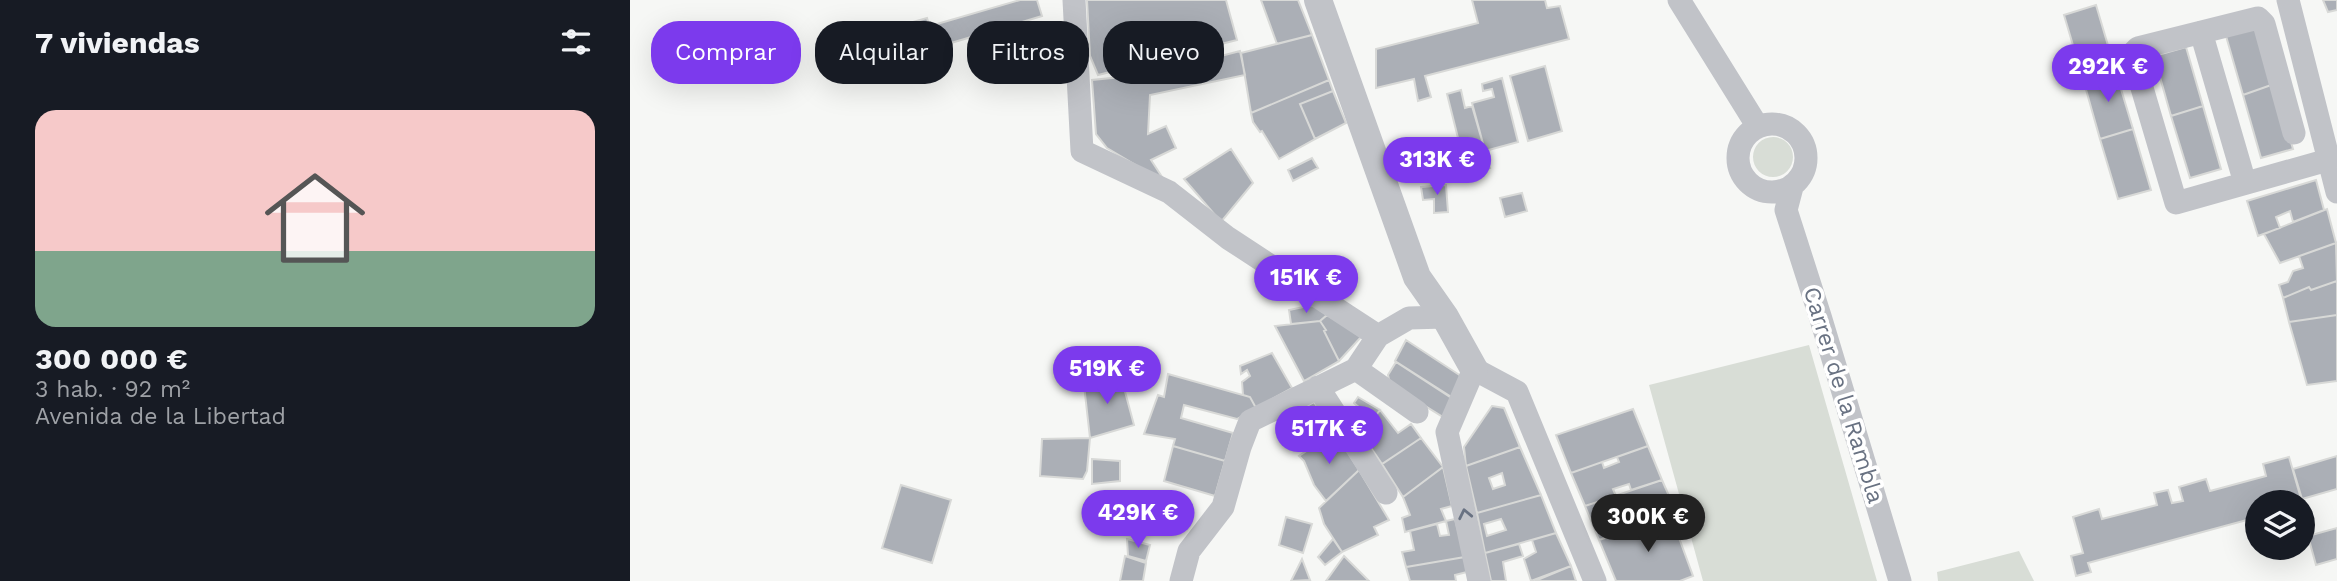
<!DOCTYPE html>
<html lang="es">
<head>
<meta charset="utf-8">
<style>
	:root { --surface:#171b24; --page:#242831; --text:#f1f3f6; --muted:#9ea1a6; --line:#363941; --accent:#7c3aed }
	body { margin:0; font-family:"Work Sans",sans-serif; background:var(--page); color:var(--text); height:100vh; display:flex; flex-direction:column; font-size:26px; white-space:nowrap }
	* { box-sizing:border-box; margin:0 }
	p { font-size:23px; color:var(--muted) }
	.icon { flex:none; width:38px; height:38px; fill:none; stroke:currentColor; stroke-width:2; stroke-linecap:round; stroke-linejoin:round }
	.map { position:relative; flex:1; overflow:hidden }
	.side { display:flex; flex-direction:column; background:var(--surface); width:630px }
	.side>* { flex:none }
	.hud { position:absolute; left:21px; top:21px; width:665px; height:63px; display:flex; gap:14px }
	.buttons { position:absolute; left:1615px; top:490px; display:grid; gap:14px }
	.buttons a { display:grid; place-items:center; width:70px; height:70px; border-radius:50%; background:var(--surface); box-shadow:0 7px 28px #0002; font-size:35px }
	.price { position:absolute; translate:-50% -60px; padding:0 16px; border-radius:24px; background:var(--accent); color:#fff; font-size:23px; line-height:46px; filter:drop-shadow(0 2px 4px #0008) }
	.price::after { content:''; position:absolute; left:50%; top:42px; width:21px; height:16px; margin-left:-10px; background:inherit; clip-path:polygon(0 0,100% 0,50% 100%) }
	.price.on { background:#222; color:#fff }
	ul { padding:0; list-style:none }
	li { display:grid; align-content:center; gap:14px; height:371px; padding:0 35px }
	li+li { border-top:2px solid var(--line) }
	li span { display:grid; place-items:center; height:217px; border-radius:21px; color:#555 }
	li>.icon { margin-inline-start:auto }
	span .icon { width:126px; height:126px; fill:#fffc; stroke-width:1 }
	li b { font-size:30px }
	h2 { display:flex; justify-content:space-between; align-items:center; height:84px; padding:0 35px; font-size:30px }
	.pill { padding:0 24px; border-radius:28px; background:var(--surface); box-shadow:0 7px 28px #0002; font-size:24px; line-height:63px }
	.pill.on { background:var(--accent); color:#fff }
	main { display:flex; flex:1; min-height:0 }
	.map>svg:first-child { display:block }
	.green { fill:#d8ddd6 }
	.building { fill:#abafb6; stroke:#d8d9d7; stroke-width:2; fill-rule:evenodd }
	.lines { fill:none; stroke-linecap:round; stroke-linejoin:round }
	.minor { stroke:#c1c3c8; stroke-width:23 }
	.tertiary { stroke:#c1c3c8; stroke-width:28 }
	.oneway { stroke:#697282 }
	.labels { text-anchor:middle; stroke-width:7; stroke-linejoin:round; paint-order:stroke }
	.street-label { font-size:23px; fill:#697282; stroke:#fff }
</style>
</head>
<body>
<main>
<section class="side">
<h2>7 viviendas<svg class="icon" aria-label="filters" viewBox="0 0 24 24"><path d="M4 7h16M4 17h16"/><circle cx="9" cy="7" r="2"/><circle cx="15" cy="17" r="2"/></svg></h2>
<ul>
<li><span style="background:linear-gradient(#f6c9c9 65%,#7fa58c 0)"><svg class="icon" aria-label="home" viewBox="0 0 24 24"><path d="M3 11l9-7 9 7M6 9v11h12V9"/></svg></span><div><b>300 000 €</b><p>3 hab. · 92 m²</p><p>Avenida de la Libertad</p></div></li>
</ul>
</section>
<div class="map">
<svg width="1707" height="581" viewBox="0 0 1707 581">
	<rect width="100%" height="100%" fill="#f6f7f5"/>
	<path class="green" d="M1123 157a20 20 0 1 1 40 0a20 20 0 1 1-40 0Z
		M1179,345L1247,581H1073L1019,385Z
		M1389,551L1404,581H1308L1307,572Z"/>
	<path class="building" d="M390,0H407L412,16L284,54L276,24L297,18L302,35L309,33L307,24Z
		M457,0H596L607,40L468,75L460,56Z
		M631,0H668L682,35L647,44Z
		M842,0H915L917,8L930,6L939,39L795,76L801,97L788,101L784,79L746,88V49L848,23Z
		M1693,0H1707V10L1698,12Z
		M1466,5L1485,69L1453,79L1434,15Z
		M1627,27L1644,84L1613,95L1596,36Z
		M682,35L699,80L621,113L611,53Z
		M1556,47L1573,106L1541,116L1524,56Z
		M610,51L615,75L520,95L518,134L536,126L546,148L521,160L536,183L477,148L466,134L462,80L522,74Z
		M915,66L932,131L898,141L880,76Z
		M1485,69L1503,129L1470,139L1453,79Z
		M872,78L888,142L855,151L842,103L864,97L862,89L853,91L852,84Z
		M699,80L703,91L670,104L685,139L649,159L632,131L630,132L623,122L621,113Z
		M1644,84L1663,149L1631,158L1613,95Z
		M831,90L835,108L842,106L860,168L837,174L817,94Z
		M703,91L716,123L685,139L670,104Z
		M1573,106L1591,169L1560,178L1541,116Z
		M1503,129L1521,190L1488,199L1470,139Z
		M601,149L623,183L591,222L554,179Z
		M682,158L688,168L663,181L658,170Z
		M1686,180L1694,210L1663,222L1660,211L1646,217L1650,228L1628,236L1617,201Z
		M816,185L818,212L804,213V199L793,200L791,187Z
		M892,193L897,211L875,217L870,198Z
		M1697,209L1706,243L1650,263L1634,234Z
		M1706,243L1707,281L1681,290L1679,287L1653,298L1649,285L1658,282L1663,271L1673,268L1669,256Z
		M1707,281V315L1659,322L1653,298L1679,287L1681,290Z
		M683,305L697,315L690,321L661,324L659,310Z
		M697,315L732,336L709,361L694,331L696,330L690,321Z
		M1707,315V381L1677,385L1659,322Z
		M690,321L696,330L694,331L709,361L674,381L645,326Z
		M776,340L834,378L823,398L765,361Z
		M642,353L662,388L626,408L620,397L613,395L612,382L620,376L617,370L611,374L610,366Z
		M766,362L823,399L813,417L760,384L758,375Z
		M490,373L504,425L460,438L454,385Z
		M538,374L620,397L626,408L607,419L554,405L551,418L603,433L595,461L543,446L545,439L514,434L528,395L534,397Z
		M728,397L750,410L743,419L724,403Z
		M684,402L692,414L672,427L664,414Z
		M862,406L874,408L890,447L836,466L834,447Z
		M1003,409L1018,446L941,473L926,435Z
		M750,410L768,433L781,424L791,438L752,464L731,433Z
		M705,432L729,470L696,501L684,485L674,461L669,456Z
		M460,438L457,471L453,479L410,476L412,439Z
		M791,438L813,467L773,497L752,464Z
		M543,446L595,461L585,496L534,481Z
		M1018,446L1032,480L1001,490L999,484L983,489L986,496L955,506L941,473L972,462L974,468L989,462L987,457Z
		M890,447L911,495L847,513L836,466ZM872,473L875,485L863,489L859,478Z
		M1707,456V489L1672,499L1663,469Z
		M1659,457L1672,502H1628V517L1458,563L1461,572L1446,576L1441,556L1453,553L1443,517L1469,509L1472,519L1527,505L1524,493L1538,490L1542,503L1553,501L1549,487L1576,479L1580,491L1636,476L1633,464Z
		M462,459L490,461V481L462,484Z
		M813,467L822,506L811,509L816,521L775,532L772,518L780,515L773,497Z
		M729,470L759,520L744,527L748,535L712,552L694,524L689,508Z
		M1032,480L1047,514L969,540L955,506Z
		M271,485L321,500L302,563L252,548Z
		M911,495L926,533L855,553L847,513ZM871,519L876,530L857,536L854,524Z
		M499,511L536,517L533,531L518,529V533L500,529L502,516L499,515Z
		M1041,516L1063,576L1050,581H986L969,540Z
		M656,517L682,524L673,553L649,545Z
		M825,519L835,557L776,567L772,552L784,550L780,531L807,524L810,536L819,535L816,521Z
		M1707,528V559L1686,565L1678,536Z
		M926,533L941,566L901,581L894,559L906,552L902,540Z
		M497,539L520,545L516,561L498,556Z
		M703,539L712,552L695,565L688,557Z
		M889,544L893,556L873,562L876,581H861L855,553Z
		M495,556L516,563L513,581H490Z
		M714,556L739,581H696Z
		M835,557L837,572L825,575L826,581H780L776,567Z
		M672,559L680,580L661,581Z
		M941,566L946,581H905Z"/>
	<g class="lines">
		<path class="minor" d="M444,0L452,151L539,192L598,238L748,336L779,318L815,317
			M1049,0L1128,127
			M1658,0L1707,192
			M1571,32L1615,183
			M1108 158a34 34 0 1 1 68 0a34 34 0 1 1-68 0Z
			M1664,133L1634,24L1628,18L1508,48L1502,54L1546,203L1698,160
			M1162,187L1156,210L1190,316L1270,581
			M726,369L787,412
			M688,387L756,493
			M551,581L559,551L593,507L610,447L620,421L726,369L748,336
			M849,581L817,432L844,369L887,392L965,581"/>
		<path class="tertiary" d="M688,0L787,277L815,317L844,369"/>
	</g>
	<defs><path id="oneway-chevron" d="M-2-3.5L2.5 0L-2 3.5" fill="none" stroke-width="1.6" stroke-linecap="round" stroke-linejoin="round" transform="scale(1.75)"/></defs>
	<use class="oneway" href="#oneway-chevron" transform="translate(835 514) rotate(-102)"/>
	<g class="labels">
		<g class="street-label">
			<text transform="translate(1214 395) rotate(73)" y="8">Carrer de la Rambla</text>
		</g>
	</g>
</svg>
<div class="buttons">
<a><svg class="icon" aria-label="layers" viewBox="0 0 24 24"><path d="M12 4l9 5-9 5-9-5zM3 14l9 5 9-5"/></svg></a>
</div>
<b class="price" style="left:1478px;top:104px">292K €</b>
<b class="price" style="left:807px;top:197px">313K €</b>
<b class="price" style="left:676px;top:315px">151K €</b>
<b class="price" style="left:477px;top:406px">519K €</b>
<b class="price" style="left:699px;top:466px">517K €</b>
<b class="price" style="left:508px;top:550px">429K €</b>
<b class="price on" style="left:1018px;top:554px">300K €</b>
<div class="hud">
<a class="pill on">Comprar</a>
<a class="pill">Alquilar</a>
<a class="pill">Filtros</a>
<a class="pill">Nuevo</a>
</div>
</div>
</main>
</body>
</html>
